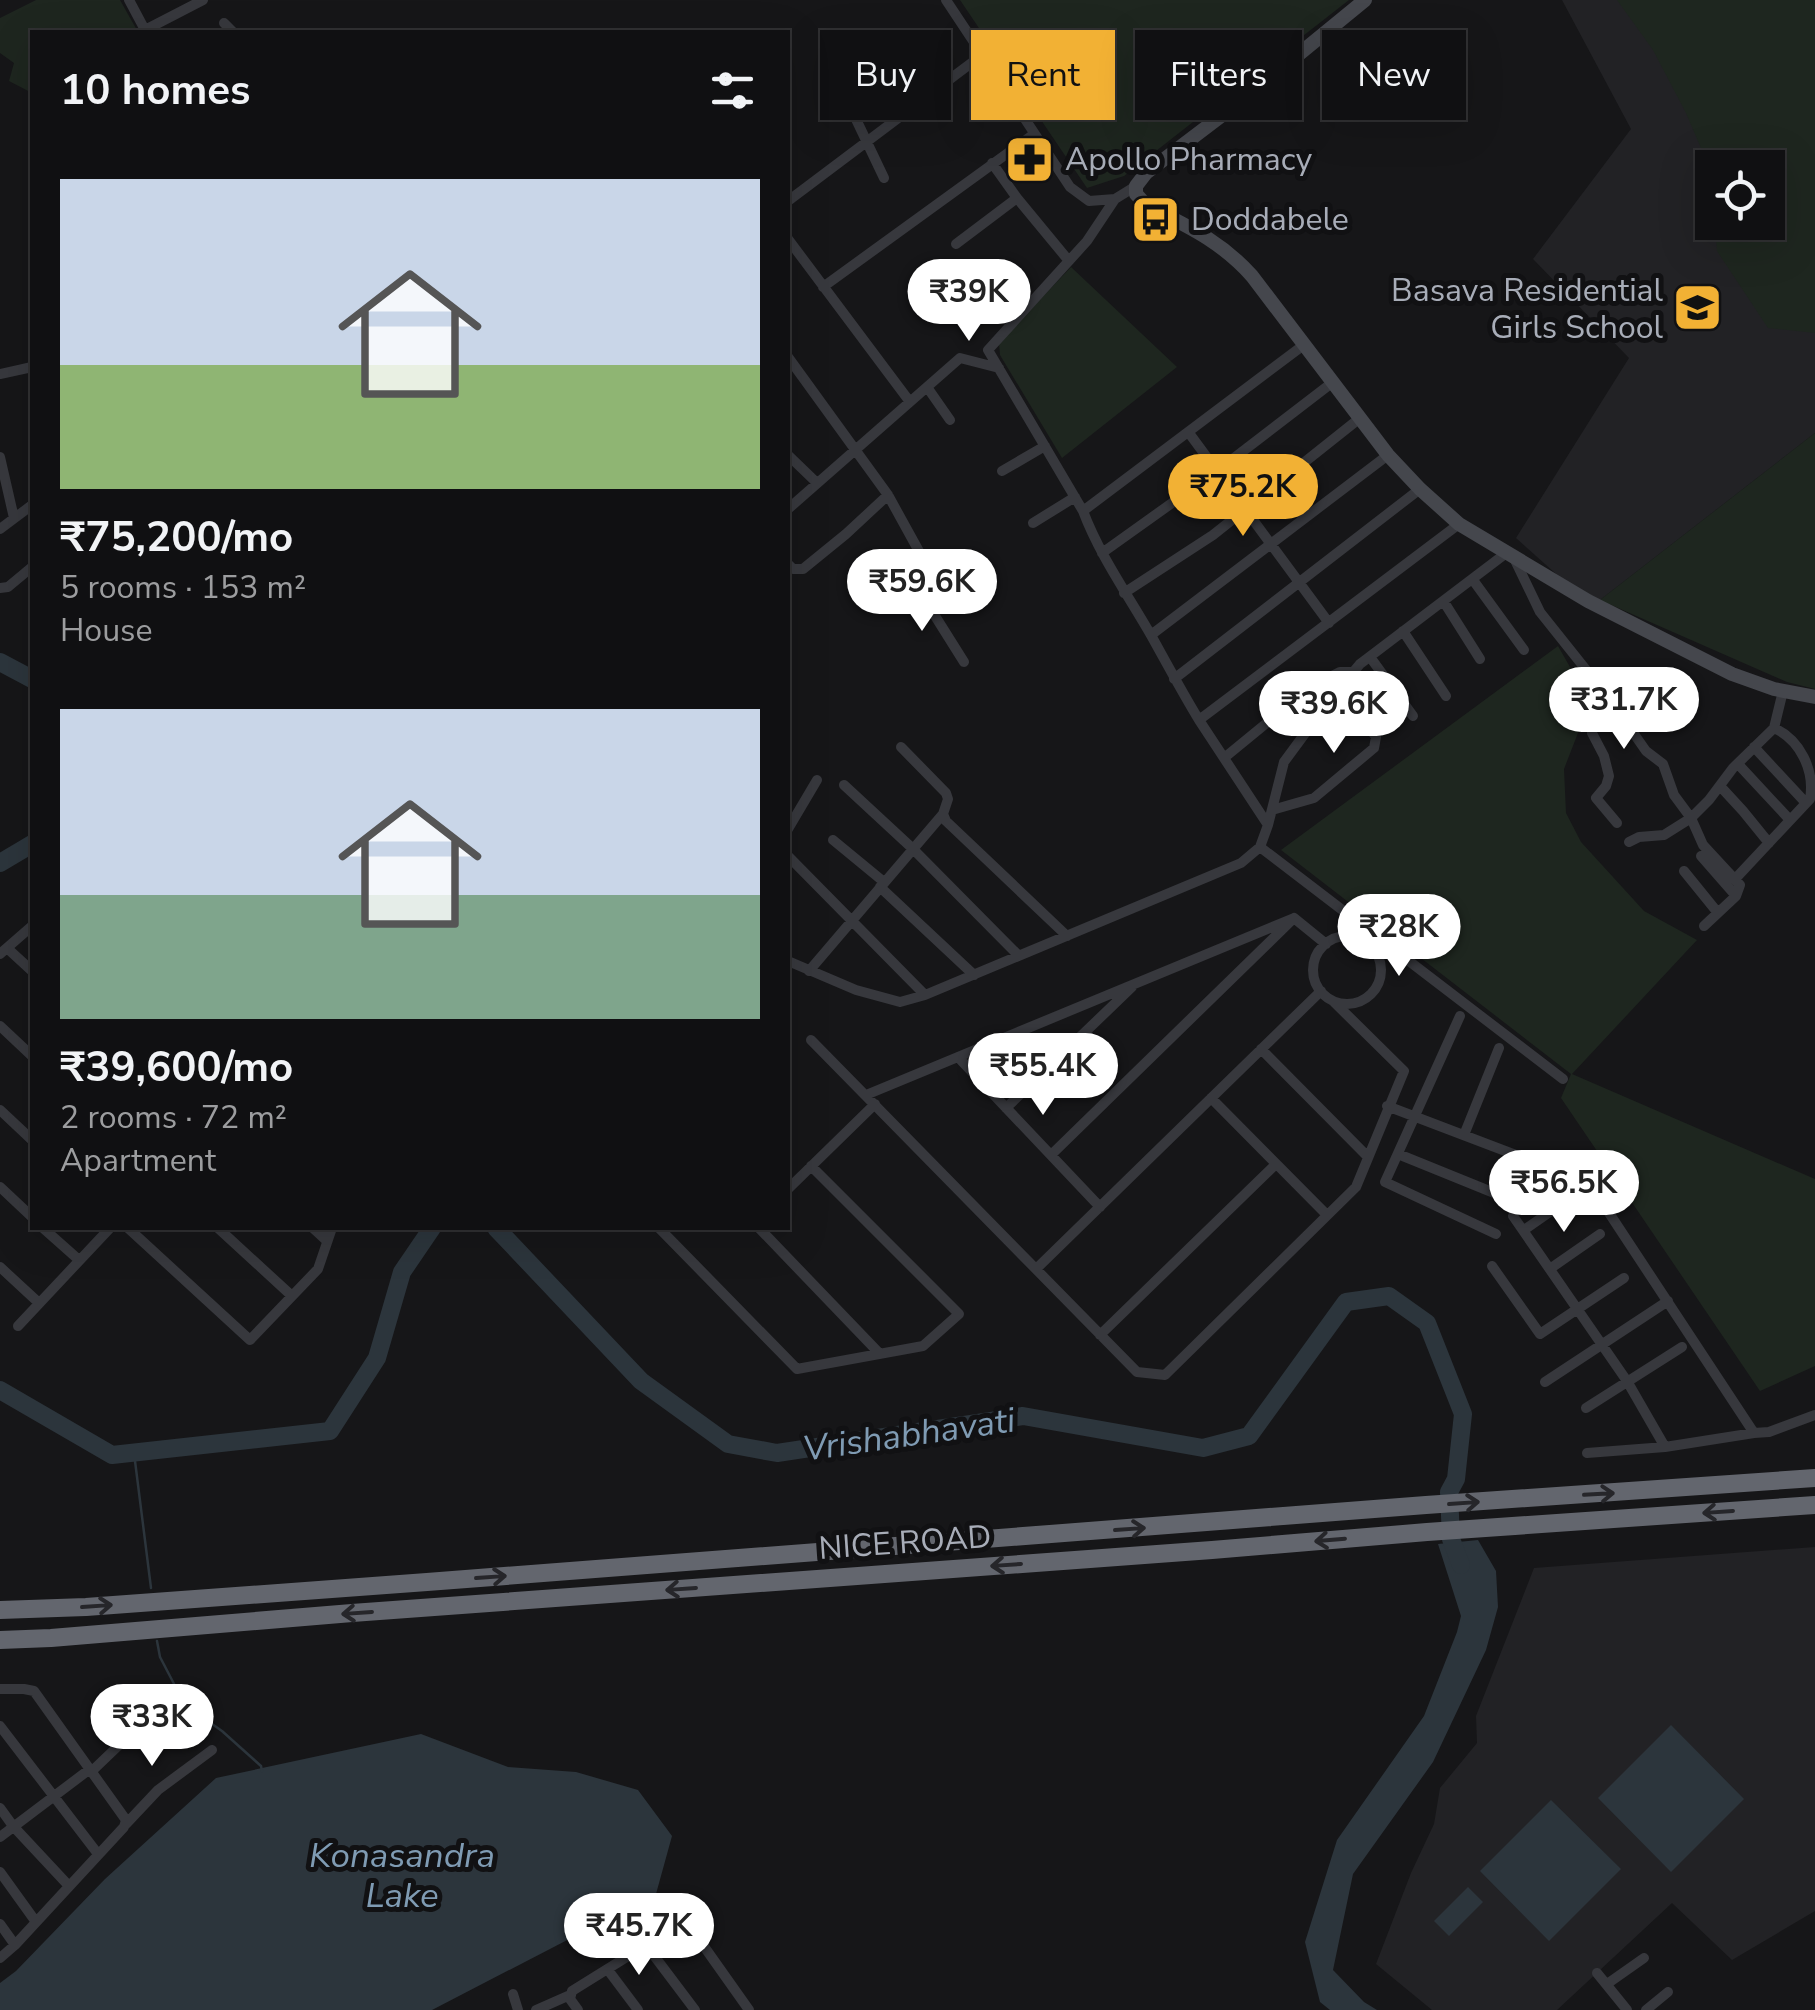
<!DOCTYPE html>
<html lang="en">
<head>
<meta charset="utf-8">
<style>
	:root { --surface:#101012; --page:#1e1e20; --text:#f1f3f6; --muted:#9c9d9f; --line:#303032; --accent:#f2b134 }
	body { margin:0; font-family:"Nunito Sans",sans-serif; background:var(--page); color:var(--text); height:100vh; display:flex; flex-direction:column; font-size:38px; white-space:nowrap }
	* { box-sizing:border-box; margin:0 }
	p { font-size:32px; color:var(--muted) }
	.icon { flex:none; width:55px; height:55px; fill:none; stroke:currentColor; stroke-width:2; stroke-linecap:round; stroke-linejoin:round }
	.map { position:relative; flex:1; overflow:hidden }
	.side { position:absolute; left:30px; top:30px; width:760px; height:1200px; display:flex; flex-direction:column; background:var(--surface); border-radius:0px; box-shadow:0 10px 40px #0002,0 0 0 2px var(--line) }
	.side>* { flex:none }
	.banner { position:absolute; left:820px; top:30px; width:845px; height:90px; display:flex; gap:20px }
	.buttons { position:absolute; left:1695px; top:150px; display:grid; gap:20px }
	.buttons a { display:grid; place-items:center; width:90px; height:90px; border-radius:0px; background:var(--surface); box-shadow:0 10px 40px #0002,0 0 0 2px var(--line); font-size:50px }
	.price { position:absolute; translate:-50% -85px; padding:0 22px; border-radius:35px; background:#fff; color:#222; font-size:32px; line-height:65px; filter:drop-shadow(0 2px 5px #0008) }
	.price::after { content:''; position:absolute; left:50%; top:60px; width:30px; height:22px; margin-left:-15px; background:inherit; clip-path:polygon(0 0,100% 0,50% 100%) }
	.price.current { background:var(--accent); color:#111 }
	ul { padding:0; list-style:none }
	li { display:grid; align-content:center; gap:20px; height:530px; padding:0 30px }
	li span { display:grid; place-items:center; height:310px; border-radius:0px; color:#555 }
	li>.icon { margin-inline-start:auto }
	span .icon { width:180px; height:180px; fill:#fffc; stroke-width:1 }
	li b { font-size:42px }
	h2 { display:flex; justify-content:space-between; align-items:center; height:120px; padding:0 30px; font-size:42px }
	.chip { padding:0 35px; border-radius:0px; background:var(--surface); box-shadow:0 10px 40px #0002,0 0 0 2px var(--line); font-size:35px; line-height:90px }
	.chip.current { background:var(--accent); color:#111 }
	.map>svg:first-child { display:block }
	.built { fill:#222225; fill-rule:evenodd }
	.green { fill:#1e261f }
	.water { fill:#2c353c }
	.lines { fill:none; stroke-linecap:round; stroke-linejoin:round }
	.stream { stroke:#2c353c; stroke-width:2.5 }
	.river { stroke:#2c353c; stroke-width:18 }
	.street { stroke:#37383d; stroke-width:10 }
	.secondary { stroke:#45474d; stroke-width:14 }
	.highway { stroke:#63666e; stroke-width:18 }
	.oneway { stroke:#26262a }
	.labels { text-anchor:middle; stroke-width:10; stroke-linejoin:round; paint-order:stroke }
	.poi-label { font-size:32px; fill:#a8adb8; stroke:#111113; text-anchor:start }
	.street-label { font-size:32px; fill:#a8adb8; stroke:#111113 }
	.water-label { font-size:35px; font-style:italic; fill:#7f9bb3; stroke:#111113 }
</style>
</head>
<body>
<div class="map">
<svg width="1815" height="2010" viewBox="0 0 1815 2010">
	<rect width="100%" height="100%" fill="#161618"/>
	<path class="built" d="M1562,0H1815V433L1600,600L1564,581L1516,538L1629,358L1533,259L1631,129ZM1712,168H1768V222H1712Z
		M1815,1547V1911L1732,1960L1672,1903L1557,2010H1432L1376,1964L1411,1873L1434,1824L1440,1788L1477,1743L1476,1716L1534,1568Z"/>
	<path class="green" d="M36,0H120L138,32H32V93L9,81L14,63L0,53V18Z
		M960,0H1349L1124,176L1087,188Z
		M1617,0H1815V333L1768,328L1717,251L1715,223L1768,222V168H1712V174L1686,113L1653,50Z
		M1071,267L1177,367L1062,458L1000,355L999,343Z
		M1815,433V689L1787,682L1600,600Z
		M1558,646L1590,702L1564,769L1566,813L1581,842L1644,911L1697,940L1572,1074L1815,1179V1366L1760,1391L1561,1098L1571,1074L1281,850Z"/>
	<path class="water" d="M1478,1540L1496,1571L1498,1607L1486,1650L1433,1762L1353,1874L1333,1970L1364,2002L1377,2010H1330L1320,2002L1305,1942L1337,1840L1424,1716L1457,1632L1461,1616L1438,1544Z
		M1671,1725L1744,1799L1671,1872L1598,1798Z
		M421,1734L508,1767L576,1772L638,1790L672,1836L656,1894L432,2010H0V1983L16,1971L105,1879L216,1778Z
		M1551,1800L1621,1869L1549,1941L1480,1871Z
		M1468,1887L1483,1902L1449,1936L1434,1921Z"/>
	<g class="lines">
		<path class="stream" d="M134,1453L151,1588
			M157,1641L160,1657L185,1705L222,1731L261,1766L262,1771"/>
		<path class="river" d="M0,662L32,679
			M0,863L32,844
			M496,1228L641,1381L728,1444L777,1453L1023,1416L1203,1448L1249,1436L1346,1302L1389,1296L1427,1323L1463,1414L1456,1479L1449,1492L1451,1539L1461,1565
			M0,1390L112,1455L330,1431L377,1358L402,1272L432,1228"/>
		<path class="street" d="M129,0L145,30L203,0
			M946,0L1070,187L1089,201L1115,199L1136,186
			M224,23L233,32
			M854,115L884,178
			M992,163L1017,198L1069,261
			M1115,199L1087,241L988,350L1083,511C1100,556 1128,595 1152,637C1167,664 1182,692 1199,720
			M788,201L982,55
			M788,239L910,402
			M956,244L1017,198
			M823,287L1034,134
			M788,357L888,495L926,564L929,571L927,577L898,594
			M0,374L32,367
			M927,387L950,420
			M1189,433L1329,623
			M788,455L817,483
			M0,457L14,518
			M1002,471L1045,446
			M788,509L960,358L999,368
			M1083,511L1305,344
			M1033,523L1075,497
			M0,529L32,505
			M1102,553L1221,468L1333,382
			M1514,558L1540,612L1611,701L1646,751L1663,764L1674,795L1691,818L1703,845L1740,885L1736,896L1704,926
			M788,564L793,569H803L846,534L888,495
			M1473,580L1524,650
			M915,584L964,662
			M0,588L8,587L32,567
			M1124,593L1213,535L1360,418
			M1444,602L1480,659
			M1403,631L1446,696
			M1151,635L1388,455
			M1370,657L1413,716
			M1174,679L1420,489
			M1597,684L1592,733L1604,756L1609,776L1606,786L1596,798L1617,823
			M901,747L946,793L948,799L943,814L946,821L1067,936
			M1754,747L1806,803
			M1224,758L1274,717L1332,676L1340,672H1354
			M1738,764L1790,820
			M844,785L912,848L1019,956
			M1720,786L1743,811L1769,843
			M1272,810L1314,798L1374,748L1376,737L1341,688
			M1268,825L1199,720L1459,524
			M788,829L817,780
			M833,840L884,882
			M1629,842L1639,837L1664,835L1691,818L1709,800L1733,768L1774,728L1783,691
			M1260,847L1563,1079
			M788,856L925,995
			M1701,856L1736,896
			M1684,871L1718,913
			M1736,878L1810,799C1815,770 1800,740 1774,728
			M880,887L974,975
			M1313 970a34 34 0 1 1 68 0a34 34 0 1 1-68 0Z
			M7,948L32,971
			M0,954L32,926
			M788,961L856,990L900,1002L925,995L1241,863L1260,847L1268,825L1284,762L1326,705L1360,664L1505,554
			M809,971L943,814
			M1460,1016L1385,1182L1496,1234
			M0,1026L32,1056
			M811,1040L1137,1372L1165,1375L1356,1187L1404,1071L1334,1002
			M1261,1049L1368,1157
			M958,1057L1100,1207
			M866,1095L1294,918
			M1211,1098L1327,1215
			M1387,1106L1529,1160
			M1006,1108L1132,987
			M0,1110L32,1140
			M1464,1135L1499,1048
			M1398,1154L1509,1199
			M1051,1155L1294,918L1326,944
			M0,1187L32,1217
			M788,1189L875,1104
			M1513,1216L1627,1381L1665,1447
			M43,1228L79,1260
			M128,1228L250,1340L318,1269L332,1228
			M218,1228L292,1296
			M313,1228L326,1240
			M659,1228L797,1369L923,1346L959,1314L811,1166
			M759,1228L880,1354
			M1524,1230L1590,1184L1754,1433L1769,1432L1815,1415
			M1492,1266L1540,1334L1624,1278
			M0,1267L39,1303
			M1551,1268L1600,1234
			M1036,1269L1321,991
			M18,1326L110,1228
			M1100,1335L1276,1164
			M1545,1382L1668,1301
			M1586,1408L1682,1347
			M1587,1453L1665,1447L1754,1433
			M0,1689H24L34,1691L126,1820L124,1827L15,1945L0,1958
			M0,1726L98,1854
			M92,1771L140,1725
			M0,1808L13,1826L69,1886
			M126,1824L158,1790L212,1750
			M0,1837L90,1769
			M0,1872L36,1922
			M0,1924L15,1945
			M703,1945L749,2010
			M608,1970L638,2010
			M1597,1973L1627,2010
			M1607,1984L1644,1958
			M513,1994L518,2010
			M536,2010L570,1995
			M578,2010L570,1999L572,1991L646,1945L695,2010
			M1646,2010L1668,1992"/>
		<path class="secondary" d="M1365,0L1254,91L1146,173L1136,186V194L1146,205C1187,226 1221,241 1252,276L1388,455L1420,489L1459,524L1588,601L1732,674L1774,689L1815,697"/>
		<path class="highway" d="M0,1610L86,1607L427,1582L1426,1505L1815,1478
			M0,1640L51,1638L352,1613L1212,1550L1427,1532L1815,1505"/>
	</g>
	<defs><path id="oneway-shaft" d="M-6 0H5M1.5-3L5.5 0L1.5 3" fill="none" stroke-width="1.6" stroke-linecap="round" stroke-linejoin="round" transform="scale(2.5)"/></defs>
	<g class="oneway">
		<use href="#oneway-shaft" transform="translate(1599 1494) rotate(-3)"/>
		<use href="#oneway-shaft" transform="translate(1464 1503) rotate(-4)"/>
		<use href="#oneway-shaft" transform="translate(1718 1512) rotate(176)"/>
		<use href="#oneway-shaft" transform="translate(1130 1529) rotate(-4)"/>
		<use href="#oneway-shaft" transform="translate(1330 1540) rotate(175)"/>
		<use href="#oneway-shaft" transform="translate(1006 1565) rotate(176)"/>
		<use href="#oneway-shaft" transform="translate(491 1577) rotate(-4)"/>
		<use href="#oneway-shaft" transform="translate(681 1589) rotate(176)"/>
		<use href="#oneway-shaft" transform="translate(97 1606) rotate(-4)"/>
		<use href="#oneway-shaft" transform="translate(357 1613) rotate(176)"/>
	</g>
	<defs>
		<symbol id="pharmacy-square" viewBox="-11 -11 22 22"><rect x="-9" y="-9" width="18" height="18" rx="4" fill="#f2b134" stroke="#111113"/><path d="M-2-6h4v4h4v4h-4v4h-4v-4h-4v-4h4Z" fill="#111"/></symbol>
		<symbol id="bus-square" viewBox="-11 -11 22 22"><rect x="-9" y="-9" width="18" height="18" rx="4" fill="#f2b134" stroke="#111113"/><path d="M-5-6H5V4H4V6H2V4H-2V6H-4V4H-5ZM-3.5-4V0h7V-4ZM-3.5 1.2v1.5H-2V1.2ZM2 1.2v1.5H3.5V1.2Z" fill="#111"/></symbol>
		<symbol id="school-square" viewBox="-11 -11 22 22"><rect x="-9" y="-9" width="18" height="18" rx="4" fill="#f2b134" stroke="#111113"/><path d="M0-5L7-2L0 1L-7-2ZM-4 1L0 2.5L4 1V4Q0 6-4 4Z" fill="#111"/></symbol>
	</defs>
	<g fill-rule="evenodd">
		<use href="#pharmacy-square" x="1002" y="132" width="55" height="55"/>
		<use href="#bus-square" x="1128" y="192" width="55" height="55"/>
		<use href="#school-square" x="1670" y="280" width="55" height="55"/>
	</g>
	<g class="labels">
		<g class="poi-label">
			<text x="1065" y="170">Apollo Pharmacy</text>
			<text x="1191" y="230">Doddabele</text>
			<text x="1663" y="301" text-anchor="end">Basava Residential<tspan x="1663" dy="37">Girls School</tspan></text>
		</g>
		<g class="street-label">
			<text transform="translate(905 1542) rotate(-4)" y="11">NICE ROAD</text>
		</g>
		<g class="water-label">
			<text transform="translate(909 1434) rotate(-8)" y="12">Vrishabhavati</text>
			<text x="402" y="1867">Konasandra<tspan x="402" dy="40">Lake</tspan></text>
		</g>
	</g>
</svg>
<div class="buttons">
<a><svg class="icon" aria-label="locate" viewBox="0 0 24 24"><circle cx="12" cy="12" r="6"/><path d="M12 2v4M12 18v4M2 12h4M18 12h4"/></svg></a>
</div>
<b class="price" style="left:969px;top:344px">₹39K</b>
<b class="price current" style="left:1243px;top:539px">₹75.2K</b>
<b class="price" style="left:922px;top:634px">₹59.6K</b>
<b class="price" style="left:1624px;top:752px">₹31.7K</b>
<b class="price" style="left:1334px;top:756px">₹39.6K</b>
<b class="price" style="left:1399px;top:979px">₹28K</b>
<b class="price" style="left:1043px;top:1118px">₹55.4K</b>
<b class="price" style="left:1564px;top:1235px">₹56.5K</b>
<b class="price" style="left:152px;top:1769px">₹33K</b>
<b class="price" style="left:639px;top:1978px">₹45.7K</b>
<div class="banner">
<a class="chip">Buy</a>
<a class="chip current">Rent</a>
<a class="chip">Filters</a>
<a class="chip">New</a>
</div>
<section class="side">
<h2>10 homes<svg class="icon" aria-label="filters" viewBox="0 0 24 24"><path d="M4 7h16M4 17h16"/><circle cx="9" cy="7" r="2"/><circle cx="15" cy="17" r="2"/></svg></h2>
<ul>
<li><span style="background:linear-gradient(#c9d6e8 60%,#8fb573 0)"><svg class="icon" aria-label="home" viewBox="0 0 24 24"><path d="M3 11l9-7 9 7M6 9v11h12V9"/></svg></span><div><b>₹75,200/mo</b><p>5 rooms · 153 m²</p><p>House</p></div></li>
<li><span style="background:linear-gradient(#c9d6e8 60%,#7fa58c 0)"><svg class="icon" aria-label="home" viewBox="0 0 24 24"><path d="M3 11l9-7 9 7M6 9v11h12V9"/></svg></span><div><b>₹39,600/mo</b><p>2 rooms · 72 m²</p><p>Apartment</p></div></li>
</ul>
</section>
</div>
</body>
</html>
